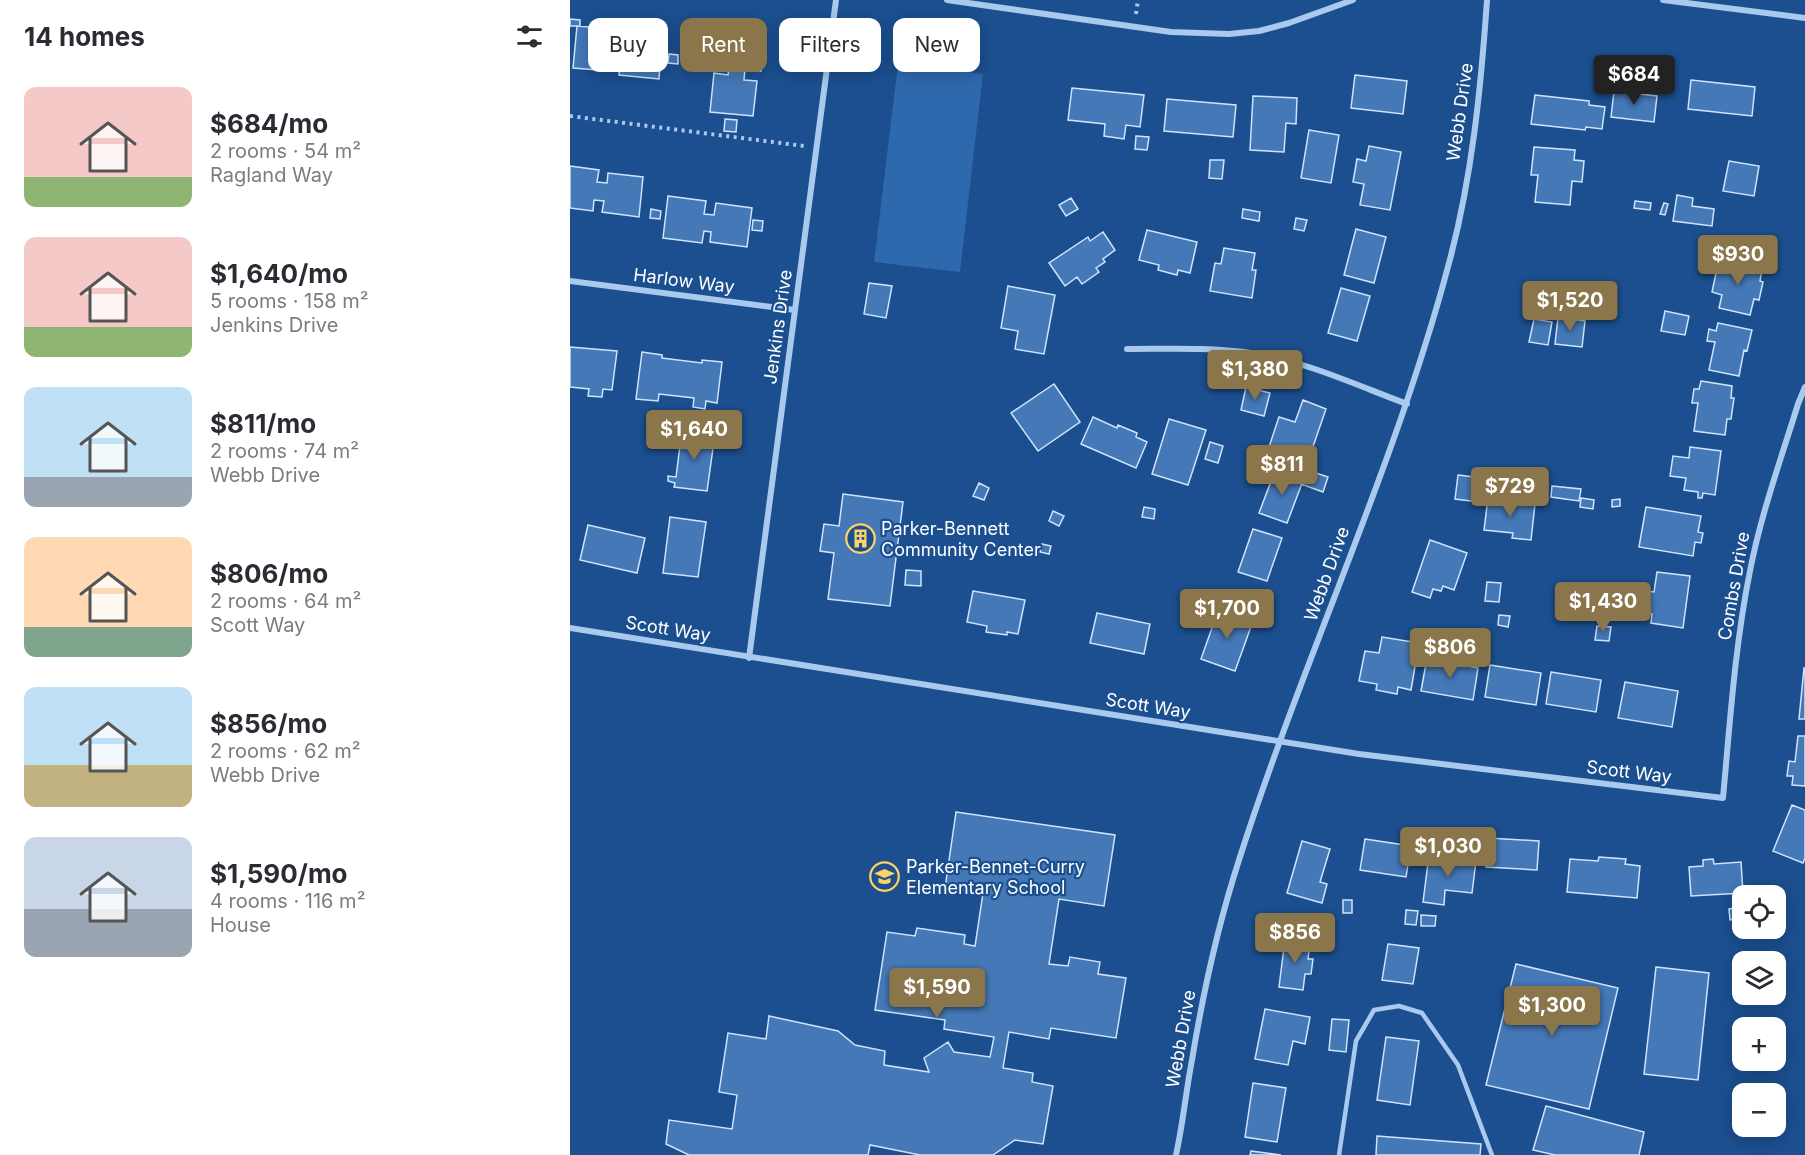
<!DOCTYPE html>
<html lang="en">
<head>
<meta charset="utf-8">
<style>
	:root { --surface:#fff; --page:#f2f2f3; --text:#2b2b33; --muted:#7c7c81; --accent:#8a764a }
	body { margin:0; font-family:Inter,sans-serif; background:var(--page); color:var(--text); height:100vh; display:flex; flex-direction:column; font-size:22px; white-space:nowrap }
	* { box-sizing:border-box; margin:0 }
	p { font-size:20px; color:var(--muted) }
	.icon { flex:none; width:33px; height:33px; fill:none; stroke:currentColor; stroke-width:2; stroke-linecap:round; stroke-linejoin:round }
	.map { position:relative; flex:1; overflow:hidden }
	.details { display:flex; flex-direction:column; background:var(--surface); width:570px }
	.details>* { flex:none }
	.guide { position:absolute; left:18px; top:18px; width:570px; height:54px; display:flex; gap:12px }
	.fabs { position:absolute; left:1162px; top:885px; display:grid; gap:12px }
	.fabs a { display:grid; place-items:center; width:54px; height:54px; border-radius:12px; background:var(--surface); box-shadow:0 3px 15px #0003; font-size:30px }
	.price { position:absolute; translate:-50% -51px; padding:0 14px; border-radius:6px; background:var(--accent); color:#fff; font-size:20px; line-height:39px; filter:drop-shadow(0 2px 3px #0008) }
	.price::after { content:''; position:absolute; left:50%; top:36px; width:18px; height:14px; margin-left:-9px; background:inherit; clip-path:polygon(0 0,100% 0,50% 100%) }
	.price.current { background:#222; color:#fff }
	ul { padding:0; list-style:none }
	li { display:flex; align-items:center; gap:18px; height:150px; padding:0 24px }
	li span { display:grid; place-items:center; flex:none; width:168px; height:120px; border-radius:12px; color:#555 }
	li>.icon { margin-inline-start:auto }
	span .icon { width:72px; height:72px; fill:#fffc; stroke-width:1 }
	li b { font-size:26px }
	h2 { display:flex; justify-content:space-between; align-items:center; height:72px; padding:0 24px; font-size:26px }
	.pill { padding:0 21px; border-radius:12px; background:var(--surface); box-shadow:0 3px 15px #0003; font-size:21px; line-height:54px }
	.pill.current { background:var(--accent); color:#fff }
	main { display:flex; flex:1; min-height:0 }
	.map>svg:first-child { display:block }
	.green { fill:#2e69ad }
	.building { fill:#4478b7; stroke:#cfe3fa; stroke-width:1.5 }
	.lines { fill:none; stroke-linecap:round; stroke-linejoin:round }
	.path { stroke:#a9c9ee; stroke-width:4; stroke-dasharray:3 4.5; stroke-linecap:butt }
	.service { stroke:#a9c9ee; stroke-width:4.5 }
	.minor { stroke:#a9c9ee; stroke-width:6 }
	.labels { text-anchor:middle; stroke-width:4.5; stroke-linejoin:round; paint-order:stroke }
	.street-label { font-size:18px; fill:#fff; stroke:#1b4f8f }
	.poi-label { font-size:18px; fill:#fff; stroke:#1b4f8f; text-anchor:start }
</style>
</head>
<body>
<main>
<section class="details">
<h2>14 homes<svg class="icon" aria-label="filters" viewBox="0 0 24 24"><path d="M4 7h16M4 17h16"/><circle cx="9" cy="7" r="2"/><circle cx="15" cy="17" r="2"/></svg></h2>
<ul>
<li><span style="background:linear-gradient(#f6c9c9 75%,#8fb573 0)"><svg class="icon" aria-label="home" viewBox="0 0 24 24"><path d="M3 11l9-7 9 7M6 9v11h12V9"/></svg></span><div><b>$684/mo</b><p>2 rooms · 54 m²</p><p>Ragland Way</p></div></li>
<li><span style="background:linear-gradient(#f6c9c9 75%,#8fb573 0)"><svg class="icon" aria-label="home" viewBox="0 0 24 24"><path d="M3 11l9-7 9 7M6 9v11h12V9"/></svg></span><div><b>$1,640/mo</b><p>5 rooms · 158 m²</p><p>Jenkins Drive</p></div></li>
<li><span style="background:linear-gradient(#bfe0f5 75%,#9aa5b1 0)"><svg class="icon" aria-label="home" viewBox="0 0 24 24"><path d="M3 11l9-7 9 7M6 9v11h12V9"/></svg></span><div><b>$811/mo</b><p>2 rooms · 74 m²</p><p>Webb Drive</p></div></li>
<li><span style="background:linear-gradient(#ffd9b3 75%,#7fa58c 0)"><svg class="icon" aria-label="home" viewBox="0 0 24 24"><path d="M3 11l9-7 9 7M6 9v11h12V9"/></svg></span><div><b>$806/mo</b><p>2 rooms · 64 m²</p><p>Scott Way</p></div></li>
<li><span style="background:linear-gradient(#bfe0f5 65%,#c2b280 0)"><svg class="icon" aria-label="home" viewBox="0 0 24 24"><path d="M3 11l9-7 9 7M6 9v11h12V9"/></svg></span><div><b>$856/mo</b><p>2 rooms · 62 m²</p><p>Webb Drive</p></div></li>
<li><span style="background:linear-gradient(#c9d6e8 60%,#9aa5b1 0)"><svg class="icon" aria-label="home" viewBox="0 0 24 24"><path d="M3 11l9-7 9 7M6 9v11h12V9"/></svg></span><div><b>$1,590/mo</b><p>4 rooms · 116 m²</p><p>House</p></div></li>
</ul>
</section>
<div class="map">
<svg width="1235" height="1155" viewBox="0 0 1235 1155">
	<rect width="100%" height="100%" fill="#1b4f8f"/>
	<path class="green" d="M328,64L413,74L390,272L304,262Z"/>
	<path class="building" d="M0,19L10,20V26H0Z
		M7,26L46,29L45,43H53L55,32L92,35L89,79L49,75L50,61H41L40,71L3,68Z
		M152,28L195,32L191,71L175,69L174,80L187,81L183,116L140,112L144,73L158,75L159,67L148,65Z
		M99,54L108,55V64L98,63Z
		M785,75L837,81L833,114L781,108Z
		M1121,80L1185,87L1182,116L1118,109Z
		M502,88L574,95L570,127L556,125L554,139L534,136L535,124L498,120Z
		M1044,91L1087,96L1084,122L1041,117Z
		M965,95L1019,101V105L1035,107L1032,129L1016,127L1015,130L961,124Z
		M683,96L727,98L726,124L716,123L714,152L680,150Z
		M597,99L666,105L663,137L594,131Z
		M155,119L167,120L166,132L154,131Z
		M739,130L769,135L761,183L731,178Z
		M566,136L579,137L577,150L565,149Z
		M799,146L831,152L820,210L790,205L794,184L783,182L787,159L796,161Z
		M964,147L1005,150L1004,160L1014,161L1012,182L1002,181L1000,205L965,202L968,175H961Z
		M640,160H654L652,179L639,178Z
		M1159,161L1189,166L1184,196L1153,191Z
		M0,166L29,170L27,182L37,183L38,173L73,177L69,217L32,212L34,201L24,200L23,211L0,208Z
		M1107,195L1123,198L1122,206L1144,209L1142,226L1103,221Z
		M98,196L136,201L134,214L144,215L146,203L182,208L177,247L140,242L141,232L134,231L132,243L93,238Z
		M501,198L508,209L496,216L489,205Z
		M1065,201L1081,203L1080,210L1064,208Z
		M1094,203L1098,204L1095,215L1090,214Z
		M81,209L91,211L90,219L80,218Z
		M673,209L690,212L689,221L672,218Z
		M726,218L737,220L734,231L724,229Z
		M183,220L193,221L192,231L182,230Z
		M786,229L816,237L804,283L774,275Z
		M577,230L627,242L620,273L608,270L607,275L588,270L589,265L569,260Z
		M533,232L545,250L533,259L535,262L526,268L529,272L512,284L507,277L495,286L479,263L518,237L520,241Z
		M654,248L685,253L682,270H686L682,298L640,291L645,263L651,264Z
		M1149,259L1192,269L1190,281L1193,282L1189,300L1184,299L1180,315L1149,308L1152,295L1142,292Z
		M299,283L322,286L316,318L294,314Z
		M438,286L485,295L474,354L445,349L448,331L431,328Z
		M771,288L800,296L787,341L758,333Z
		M1095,311L1119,316L1115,335L1091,331Z
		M988,317L1015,321L1012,347L985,344Z
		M964,319L982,322L978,345L959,342Z
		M1148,323L1182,330L1177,351L1174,350L1169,376L1139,370L1145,342L1137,341L1139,329L1146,331Z
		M0,347L47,351L42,390L33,389L32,397L18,396L19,389L0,387Z
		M72,352L92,355V358L132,363V360L152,362L147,403L136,401L135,409L123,407L124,398L89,394L88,401L66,399Z
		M1131,381L1162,386L1161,398H1164L1161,419H1157L1155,435L1124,431L1128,403H1122L1124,389H1129Z
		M484,384L510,422L468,451L441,413Z
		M676,387L700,393L694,416L671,410Z
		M733,400L756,409L738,461L699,447L709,417L725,422Z
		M523,417L547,428L548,425L567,433L566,437L577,442L566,468L511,444Z
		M599,419L636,430L618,485L582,474Z
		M112,430L145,434L137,491L104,487L105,483L98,481V476L106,477Z
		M640,442L653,446L648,463L635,459Z
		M1120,447L1151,451L1145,495L1133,493L1132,498H1128V492L1114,490L1116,478L1100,476L1103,456L1119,458Z
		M706,468L734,478L717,523L689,513Z
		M734,469L758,477L753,492L731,484Z
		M888,475L912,478L909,502L885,499Z
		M409,483L419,488L414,500L403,496Z
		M982,486L1011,489L1009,501L981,497Z
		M273,494L333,502L320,606L258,599L264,553L250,551L254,524L269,526Z
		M918,498L965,504L961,540L942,538L943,533L914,530Z
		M1011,498L1024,500L1023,509L1010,507Z
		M1050,499V506L1042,507V500Z
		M574,507L585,509L584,519L572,517Z
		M1076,507L1131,516L1128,532L1133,533L1131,543L1125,542L1123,556L1069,547Z
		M483,511L494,516L489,526L479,521Z
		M100,517L136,522L128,577L93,573Z
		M18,525L75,538L67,573L10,560Z
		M683,529L712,538L697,581L668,572Z
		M860,540L897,553L884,590L873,586L871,591L863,589L860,598L842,592Z
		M472,544L481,546L479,554L470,552Z
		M336,570L351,571V586L335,585Z
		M1087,572L1120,576L1113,628L1081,623L1082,614L1073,612L1076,591L1084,592Z
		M917,582L931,583L929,602L915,601Z
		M403,591L455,600L448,634L437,632V635L416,632L417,626L397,622Z
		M649,608L683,621L665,671L631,659Z
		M527,613L580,624L574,654L520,643Z
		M929,615L940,616L938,627L928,625Z
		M1027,626L1041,627L1039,641L1025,640Z
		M853,629L868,631L867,639L852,637Z
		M812,637L849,643L841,690L828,687L827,694L806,690L807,684L789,681L795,651L809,653Z
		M857,658L908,668L903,700L851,691Z
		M920,665L971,673L966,705L915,697Z
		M1234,668H1235V719H1229Z
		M981,672L1031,680L1026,712L976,704Z
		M1055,682L1108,691L1102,727L1048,718Z
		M1228,736H1235V786L1222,785L1223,776H1217L1219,761L1225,762Z
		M1222,805L1235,810V858L1233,863L1203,851Z
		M386,812L545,835L534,906L489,899L479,964L498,966L500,957L530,962L528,974L556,978L546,1038L481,1028L479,1039L439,1032L433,1068L463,1073L462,1082L483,1086L473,1144L445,1140L423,1155H350L300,1145L298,1155H119L96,1144L99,1120L162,1129L167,1095L149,1092L158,1033L196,1039L199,1016L268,1031L285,1045L315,1051L314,1065L359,1072L354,1058L378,1042L384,1052L420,1057L424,1037L374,1029L375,1020L305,1010L317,932L345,936L347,928L395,935L394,944L405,946L413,893L375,888Z
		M918,838L969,841L967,870L916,867Z
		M795,839L841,846L836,877L790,870Z
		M732,841L760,849L750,882L757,884L752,903L717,893Z
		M859,855L906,861L902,893L875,890L874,905L853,902Z
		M1029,857L1056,859L1055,864L1070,866L1067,898L997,892L1000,859L1028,861Z
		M1143,859L1144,864L1171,862L1173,893L1121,896L1119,867L1133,866V860Z
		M773,900H782V913H773Z
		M1173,907V918L1160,920L1159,909Z
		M836,910L848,911L846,925L835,924Z
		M851,915L866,916L865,926H851Z
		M715,939L740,942L738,959H743L741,974H735L733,990L709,987Z
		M818,944L849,948L843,984L812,980Z
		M946,964L1048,988L1019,1109L916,1085Z
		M1086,967L1139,973L1128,1080L1074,1074Z
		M695,1009L740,1017L735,1044L723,1041L718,1065L685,1059Z
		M762,1019L779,1020L776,1052L759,1050Z
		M816,1037L849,1041L840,1105L807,1100Z
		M683,1083L716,1088L707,1142L675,1137Z
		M976,1106L1074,1132L1069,1155H985L963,1150Z
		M807,1136L911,1144L910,1155H806Z
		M681,1151L711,1155H680Z"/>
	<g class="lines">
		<path class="path" d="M566,14L568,0
			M0,116L234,146"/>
		<path class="service" d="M769,1155L786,1041L804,1010L829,1006L852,1013L888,1065L922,1155"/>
		<path class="minor" d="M377,0L601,32L659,34L689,31L719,23L783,0
			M1093,0L1235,18
			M0,281L225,310
			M557,349C598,349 640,347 681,353C735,361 786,385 837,404
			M0,628L789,754L1153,798C1160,722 1165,645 1180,571C1191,514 1211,459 1228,404L1235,387
			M179,658L266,0
			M606,1155C613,1123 616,1091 622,1060C633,993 648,925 669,860C733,659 825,467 879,263C902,178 911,87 917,0"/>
	</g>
	<defs>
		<symbol id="building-ring" viewBox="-11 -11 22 22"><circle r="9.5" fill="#1b4f8f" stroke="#ffd166" stroke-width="1.5"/><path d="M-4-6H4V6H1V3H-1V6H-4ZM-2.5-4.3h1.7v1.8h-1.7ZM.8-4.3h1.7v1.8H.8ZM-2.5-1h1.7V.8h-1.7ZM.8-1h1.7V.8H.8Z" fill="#ffd166"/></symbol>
		<symbol id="school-ring" viewBox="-11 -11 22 22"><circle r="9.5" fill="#1b4f8f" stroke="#ffd166" stroke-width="1.5"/><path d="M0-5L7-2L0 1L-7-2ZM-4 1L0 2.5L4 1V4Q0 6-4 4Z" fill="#ffd166"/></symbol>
	</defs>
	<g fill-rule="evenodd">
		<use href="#building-ring" x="274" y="522" width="33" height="33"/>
		<use href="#school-ring" x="298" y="860" width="33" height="33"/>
	</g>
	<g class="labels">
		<g class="street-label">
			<text transform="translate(890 112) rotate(-82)" y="6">Webb Drive</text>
			<text transform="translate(114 281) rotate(7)" y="6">Harlow Way</text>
			<text transform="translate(208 327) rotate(-82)" y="6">Jenkins Drive</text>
			<text transform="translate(757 574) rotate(-70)" y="6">Webb Drive</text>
			<text transform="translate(1164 586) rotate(-80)" y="6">Combs Drive</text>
			<text transform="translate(98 629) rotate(9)" y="6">Scott Way</text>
			<text transform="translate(578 706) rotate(9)" y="6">Scott Way</text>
			<text transform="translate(1059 772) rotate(7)" y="6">Scott Way</text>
			<text transform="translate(611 1039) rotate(-80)" y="6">Webb Drive</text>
		</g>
		<g class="poi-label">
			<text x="311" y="535">Parker-Bennett<tspan x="311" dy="21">Community Center</tspan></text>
			<text x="336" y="873">Parker-Bennet-Curry<tspan x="336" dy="21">Elementary School</tspan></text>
		</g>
	</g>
</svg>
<div class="fabs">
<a><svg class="icon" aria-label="locate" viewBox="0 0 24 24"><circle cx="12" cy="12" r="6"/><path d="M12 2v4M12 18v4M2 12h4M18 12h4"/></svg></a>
<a><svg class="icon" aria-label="layers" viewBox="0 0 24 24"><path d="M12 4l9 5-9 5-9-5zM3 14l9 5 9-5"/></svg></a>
<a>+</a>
<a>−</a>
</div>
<b class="price current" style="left:1064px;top:106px">$684</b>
<b class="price" style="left:1168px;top:286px">$930</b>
<b class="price" style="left:1000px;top:332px">$1,520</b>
<b class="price" style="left:685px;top:401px">$1,380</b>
<b class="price" style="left:124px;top:461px">$1,640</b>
<b class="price" style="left:712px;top:496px">$811</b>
<b class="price" style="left:940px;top:518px">$729</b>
<b class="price" style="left:1033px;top:633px">$1,430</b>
<b class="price" style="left:657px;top:640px">$1,700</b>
<b class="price" style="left:880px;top:679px">$806</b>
<b class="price" style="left:878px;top:878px">$1,030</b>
<b class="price" style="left:725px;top:964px">$856</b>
<b class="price" style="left:367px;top:1019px">$1,590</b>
<b class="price" style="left:982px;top:1037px">$1,300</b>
<div class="guide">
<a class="pill">Buy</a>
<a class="pill current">Rent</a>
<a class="pill">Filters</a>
<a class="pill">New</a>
</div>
</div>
</main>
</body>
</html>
